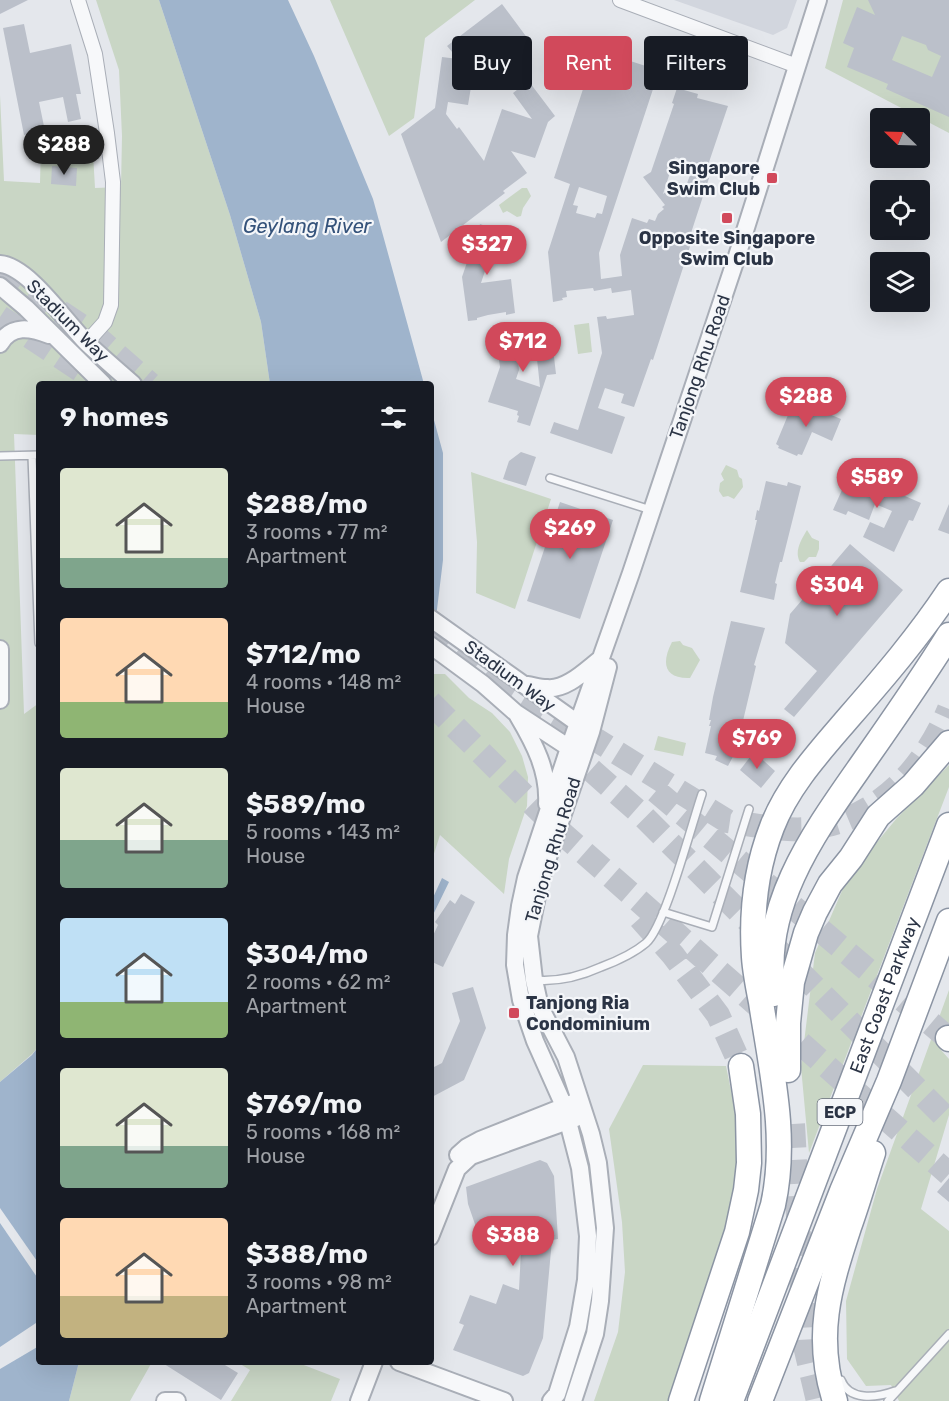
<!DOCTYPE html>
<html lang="en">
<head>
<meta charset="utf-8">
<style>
	:root { --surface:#171b24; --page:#20242c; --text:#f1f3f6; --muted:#9ea1a6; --accent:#d1495b }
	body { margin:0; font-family:Rubik,sans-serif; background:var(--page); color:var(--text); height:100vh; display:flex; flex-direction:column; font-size:22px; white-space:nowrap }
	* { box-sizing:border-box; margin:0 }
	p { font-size:20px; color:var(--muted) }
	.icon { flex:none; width:33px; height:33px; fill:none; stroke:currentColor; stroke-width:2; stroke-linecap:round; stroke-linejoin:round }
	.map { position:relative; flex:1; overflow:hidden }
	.details { position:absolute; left:36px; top:381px; width:398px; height:984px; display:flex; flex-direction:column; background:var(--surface); border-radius:6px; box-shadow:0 6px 24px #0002 }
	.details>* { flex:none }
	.guide { position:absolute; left:452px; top:36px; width:406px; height:54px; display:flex; gap:12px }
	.needle { width:39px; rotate:293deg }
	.buttons { position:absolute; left:870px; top:108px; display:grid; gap:12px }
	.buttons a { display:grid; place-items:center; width:60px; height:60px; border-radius:6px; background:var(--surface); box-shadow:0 6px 24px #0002; font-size:30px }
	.price { position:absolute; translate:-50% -51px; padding:0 14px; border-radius:21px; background:var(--accent); color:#fff; font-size:20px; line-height:39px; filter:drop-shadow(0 2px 3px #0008) }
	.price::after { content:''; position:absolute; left:50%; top:36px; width:18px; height:14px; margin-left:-9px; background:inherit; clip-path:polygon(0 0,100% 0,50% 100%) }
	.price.on { background:#222; color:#fff }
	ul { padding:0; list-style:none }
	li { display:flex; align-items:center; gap:18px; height:150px; padding:0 24px }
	li span { display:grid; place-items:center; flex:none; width:168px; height:120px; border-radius:6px; color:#555 }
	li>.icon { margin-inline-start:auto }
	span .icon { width:72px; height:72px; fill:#fffc; stroke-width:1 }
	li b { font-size:26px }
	h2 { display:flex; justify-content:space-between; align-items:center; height:72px; padding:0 24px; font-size:26px }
	.chip { padding:0 21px; border-radius:6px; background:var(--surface); box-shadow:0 6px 24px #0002; font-size:21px; line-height:54px }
	.chip.on { background:var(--accent); color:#fff }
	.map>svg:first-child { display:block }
	.built { fill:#d2d6de }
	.green { fill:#c9d6c5 }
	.water { fill:#9fb4cc }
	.pier { fill:#e4e7ec }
	.building { fill:#bbc0ca; fill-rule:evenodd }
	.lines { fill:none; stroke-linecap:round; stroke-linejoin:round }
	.motorway-tunnel { stroke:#bfc3cb; stroke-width:24; stroke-dasharray:24 12; stroke-linecap:butt }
	.service-casing { stroke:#a9aeb7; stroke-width:10 }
	.minor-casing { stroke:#a9aeb7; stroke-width:16 }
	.tertiary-casing { stroke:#a9aeb7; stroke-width:20 }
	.motorway-casing { stroke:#8b94a3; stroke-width:27 }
	.service { stroke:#f7f8fa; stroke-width:7 }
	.minor { stroke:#f7f8fa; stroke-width:14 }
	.tertiary { stroke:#f7f8fa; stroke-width:16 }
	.motorway { stroke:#fff; stroke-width:24 }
	.poi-dot { fill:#d1495b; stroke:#f4f6f9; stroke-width:2 }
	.labels { text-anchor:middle; stroke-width:4.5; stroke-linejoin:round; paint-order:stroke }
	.shield { fill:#f4f6f9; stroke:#676e7b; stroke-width:1.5 }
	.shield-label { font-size:16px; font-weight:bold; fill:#2b3445 }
	.poi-label { font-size:18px; font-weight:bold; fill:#2b3445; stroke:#f4f6f9; text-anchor:end }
	.street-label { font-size:18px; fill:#2b3445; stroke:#f4f6f9 }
	.water-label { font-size:20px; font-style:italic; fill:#34527a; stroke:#f4f6f9 }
</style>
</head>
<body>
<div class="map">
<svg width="949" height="1401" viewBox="0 0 949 1401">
	<rect width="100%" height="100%" fill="#e4e7ec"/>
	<path class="built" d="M674,0H797L787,28L773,35Z"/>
	<path class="green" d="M96,0H159L230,215L261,322L270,384H39V435L14,434L24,714L39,703V1046L32,1054L0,1082V95L4,181L40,183L41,145L84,144L93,153L95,188L121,187L122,136L119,70Z
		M330,0H475L425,38L414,118L389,136Z
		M843,0H949V133L825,68Z
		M522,188H527L531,196L523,208L521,216L517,217L507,211L503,213L499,205Z
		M589,323L592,352L578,354L574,325Z
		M726,465L737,470L739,477L742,479L743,487L734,499L728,496L723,497L719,491L720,483L724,480L721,474Z
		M471,472L551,499L515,609L476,593L477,542Z
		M807,530L812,538L819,541V549L816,557H809L804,562H800C794,552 801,540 807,530Z
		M680,641L683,645L692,648L700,660L690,678C664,679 661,663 672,642Z
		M431,674H445L469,698L492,713L510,732L522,756L528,777L527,806L509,859L504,894L440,835L431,863Z
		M658,736L686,743L683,756L654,750Z
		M949,765V787L809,1153L801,1067L815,953L848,877L897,818Z
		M949,990V1035L941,1050L949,1059V1115L921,1209L949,1231V1401H899L891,1385L866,1386L847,1359L846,1301L877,1189Z
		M643,1065L726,1066L739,1130L737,1192L669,1401H594L618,1332L625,1272L622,1222L609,1129Z
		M79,1362H152L130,1401H69Z
		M237,1362H296L340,1379L331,1401H231L250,1370Z"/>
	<path class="water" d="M159,0H288L314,56L373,199L424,384H270L261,322L230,215Z
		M431,409L443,453V560L434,634L431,729Z
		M442,878L449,882L431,919V902Z
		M39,1046V1321L0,1347V1082L32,1055Z
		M39,1346V1362H79L69,1401H0V1369Z"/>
	<path class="pier" d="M0,1208L39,1264V1280L0,1223Z"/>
	<path class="building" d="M0,0H28L0,14Z
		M868,0H949V117L886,89L888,84L847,67L854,48L843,43L857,7L875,15ZM902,36L926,45L928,50L941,56L932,77L892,60Z
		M502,4L528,39L501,58L504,62L482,79L474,69L468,105L448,102L446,114L457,129L459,127L484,161L502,109L532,119L513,93L522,86L511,72L518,67L555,116L548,122L535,158L511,151L527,173L503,191L505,193L441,242L401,134L435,108L442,57L458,59L447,46Z
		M24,24L30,53L71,44L81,94H76L81,119L68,122L63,97L39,102L45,131L24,135L3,28Z
		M558,42L595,54L596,50L652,68L657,77L599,253L601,279L622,276L620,255L632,218L647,223L649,219L655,221L658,214L664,209L662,207L665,205L643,177L651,172L674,104L672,103L677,88L698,94L697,98L728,106L704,177L709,178L691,233L694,234L653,360L651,359L634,407L621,403L624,394L605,388L598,408L625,417L612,454L550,433L554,422L578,430L602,353L597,317L606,316L607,319L634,315L631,290L612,293L611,288L594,291L593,288L566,291L567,297L562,298L563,300L553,302L548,252L570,184L554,178L584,86L558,78L562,67L551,64ZM675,157L694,164L685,189L679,182L663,194ZM579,187L607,196L602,214L597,213L595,218L576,213L578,206L573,205Z
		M52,166L77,168L76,186L51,184Z
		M480,224L488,227L487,229L514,238L505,264L489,259L481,283L511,279L515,313L506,315V312L488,315L477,318V320L468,321L462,277Z
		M551,331L556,374L547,375L530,426L517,422L519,416L517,415L518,411L488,402L500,367L496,338ZM537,359L540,387L516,379L519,370L518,361Z
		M798,401L841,419L832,441L812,432L802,455L798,454L797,456L778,448L779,446L776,444L793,403L797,404Z
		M521,452L536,457L526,486L503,479L509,461Z
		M850,472L921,503L913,521L909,520L894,552L863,537L870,522L884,528L892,511L875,504L869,520L848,511L846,515L833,510Z
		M766,481L787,486L788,482L801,486L782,562H780L775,583L777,584L774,600L740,592L757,520H755L757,510L759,511Z
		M560,502L613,520L580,619L527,601Z
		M949,504V534L938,530Z
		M850,544L903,590L794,717L784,709L817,671L785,643L790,614Z
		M731,621L765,628L754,665L756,666L742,725L748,728L728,766L715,760L717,756L705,753L711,726H709L711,720H709L713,697Z
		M754,752L775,771L761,788L740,770Z
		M461,894L475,902L443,967L430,961V942L438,925L435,922L450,900L455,904Z
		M473,987L486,1028L464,1080L430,1098V1069L442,1063L460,1021L452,993Z
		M540,1160L547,1163L554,1176L558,1239L552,1240L543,1338L529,1373L523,1376L453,1350L464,1325L459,1323L470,1295L496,1304L503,1284L519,1290L521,1251L488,1254L486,1227L477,1230L468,1204L466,1187Z
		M949,1178V1202L937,1192Z
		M161,1362H220L238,1373L221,1400Z"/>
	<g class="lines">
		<path class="motorway-tunnel" d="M0,272L92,333L150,384
			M0,317L97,381
			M430,628L504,693
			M495,677L727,821C754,825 782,831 809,829C817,829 824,825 832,824C888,808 927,762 949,709
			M430,702L564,835L949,1174
			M564,746L642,815L949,1121
			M656,791L948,1038
			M640,918L673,955L718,1015L741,1066
			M793,1124L805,1346L818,1401"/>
		<defs>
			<path id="service" d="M0,456L39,455
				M32,456L39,643
				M550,478L651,510
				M663,912L712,927L749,809
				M535,980C558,982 581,976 601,967C617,961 633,954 646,943C665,927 692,823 702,794
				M841,1380C849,1401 876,1398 895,1391
				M888,1401L949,1334"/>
			<path id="minor" d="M78,0L95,54L107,133L113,182L111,305L105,322L87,342
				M620,0L797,66"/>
			<path id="tertiary" d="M0,264C29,266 67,324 88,344C103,358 118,371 133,384
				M0,286L26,308L103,384
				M0,344C11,324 31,328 49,335
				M430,618L586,729
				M430,645L483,684L516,713L577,753
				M0,649V700
				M527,685C534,686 540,688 547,688C566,690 585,671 599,660
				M518,716C534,743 549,771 547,804
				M458,1155L467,1147L480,1140L573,1103
				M430,1237L457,1169L471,1156L576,1118
				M399,1362L504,1401
				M165,1401H177
				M359,1401L374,1362
				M551,1401L557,1394L578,1327L586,1280L588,1236L580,1168L564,1106L535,1041L521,1000L515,965L516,935L520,906L526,878L567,754L631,573L737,256L818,0
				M573,1401L595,1334L600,1301L605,1228L598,1163L591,1134L566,1057L540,1007L534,980L529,936L540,881L591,732L608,667"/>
			<g id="motorway">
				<path d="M774,994C758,905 819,826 867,757C895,717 923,677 949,635"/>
				<path d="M948,1038L949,1039"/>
				<path d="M788,1070V1023L792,982L806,933L815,912L830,884L851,858L878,816L913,785L949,743"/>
				<path d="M681,1401L737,1232L746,1190L749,1163L748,1114L741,1066"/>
				<path d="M712,1401L773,1205C788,1137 771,1069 761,1002C758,987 755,972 754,957C751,913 756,868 772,827C788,785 821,750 850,716C885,676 919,636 949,591"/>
				<path id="s1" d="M731,1401L949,825"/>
				<path d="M760,1401L842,1191L889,1081L949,921"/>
				<path d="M835,1401C814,1337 829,1288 849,1227C858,1202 865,1177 873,1153"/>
			</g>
		</defs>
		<use href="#service" class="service-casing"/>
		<use href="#minor" class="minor-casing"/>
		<use href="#tertiary" class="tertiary-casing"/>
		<use href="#motorway" class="motorway-casing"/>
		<use href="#service" class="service"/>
		<use href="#minor" class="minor"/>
		<use href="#tertiary" class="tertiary"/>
		<use href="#motorway" class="motorway"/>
	</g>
	<g class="poi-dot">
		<rect x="766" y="172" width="12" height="12" rx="3"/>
		<rect x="721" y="212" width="12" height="12" rx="3"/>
		<rect x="508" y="1007" width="12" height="12" rx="3"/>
	</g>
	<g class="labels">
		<rect class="shield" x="817.5" y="1099" width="45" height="26" rx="4.5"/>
		<g class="shield-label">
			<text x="840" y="1118">ECP</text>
		</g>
		<g class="poi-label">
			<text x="760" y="174">Singapore<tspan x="760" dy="21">Swim Club</tspan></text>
			<text x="727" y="244" text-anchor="middle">Opposite Singapore<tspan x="727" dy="21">Swim Club</tspan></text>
			<text x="526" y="1009" text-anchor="start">Tanjong Ria<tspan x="526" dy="21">Condominium</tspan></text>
		</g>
		<g class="street-label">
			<text transform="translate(68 321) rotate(45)" y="6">Stadium Way</text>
			<text transform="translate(700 367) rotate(-71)" y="6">Tanjong Rhu Road</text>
			<text transform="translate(510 676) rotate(36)" y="6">Stadium Way</text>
			<text transform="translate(553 850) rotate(-73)" y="6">Tanjong Rhu Road</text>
			<text dy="6" stroke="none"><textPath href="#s1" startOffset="434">East Coast Parkway</textPath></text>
		</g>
		<g class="water-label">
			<text x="307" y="233">Geylang River</text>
		</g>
	</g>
</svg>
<div class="buttons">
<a><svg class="needle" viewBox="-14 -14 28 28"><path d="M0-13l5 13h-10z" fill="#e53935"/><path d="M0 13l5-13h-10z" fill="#9ea1a6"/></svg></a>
<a><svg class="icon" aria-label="locate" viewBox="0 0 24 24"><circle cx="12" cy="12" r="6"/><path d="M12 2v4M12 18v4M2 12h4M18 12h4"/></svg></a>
<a><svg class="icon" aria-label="layers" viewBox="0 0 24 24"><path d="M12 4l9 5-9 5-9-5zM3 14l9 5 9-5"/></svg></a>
</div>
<b class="price on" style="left:64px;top:176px">$288</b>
<b class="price" style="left:487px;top:276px">$327</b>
<b class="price" style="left:523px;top:373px">$712</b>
<b class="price" style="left:806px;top:428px">$288</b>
<b class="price" style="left:877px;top:509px">$589</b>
<b class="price" style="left:570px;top:560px">$269</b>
<b class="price" style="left:837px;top:617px">$304</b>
<b class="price" style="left:757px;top:770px">$769</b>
<b class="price" style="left:513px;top:1267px">$388</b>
<div class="guide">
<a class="chip">Buy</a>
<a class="chip on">Rent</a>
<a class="chip">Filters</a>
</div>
<section class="details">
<h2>9 homes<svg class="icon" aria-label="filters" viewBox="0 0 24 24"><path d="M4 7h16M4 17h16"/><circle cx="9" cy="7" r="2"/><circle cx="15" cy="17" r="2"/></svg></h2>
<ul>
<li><span style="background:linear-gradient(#dfe7d0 75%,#7fa58c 0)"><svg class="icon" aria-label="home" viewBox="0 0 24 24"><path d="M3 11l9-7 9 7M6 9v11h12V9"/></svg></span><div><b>$288/mo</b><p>3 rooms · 77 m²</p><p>Apartment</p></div></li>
<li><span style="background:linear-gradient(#ffd9b3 70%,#8fb573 0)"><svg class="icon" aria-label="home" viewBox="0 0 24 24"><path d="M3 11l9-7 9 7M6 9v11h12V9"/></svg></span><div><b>$712/mo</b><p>4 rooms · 148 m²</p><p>House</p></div></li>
<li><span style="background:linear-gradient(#dfe7d0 60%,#7fa58c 0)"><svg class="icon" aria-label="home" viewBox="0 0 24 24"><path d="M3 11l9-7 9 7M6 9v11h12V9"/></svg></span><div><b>$589/mo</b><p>5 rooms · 143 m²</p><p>House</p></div></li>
<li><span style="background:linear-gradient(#bfe0f5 70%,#8fb573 0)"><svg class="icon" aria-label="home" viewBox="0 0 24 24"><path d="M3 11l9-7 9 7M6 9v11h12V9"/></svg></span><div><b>$304/mo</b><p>2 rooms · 62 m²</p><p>Apartment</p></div></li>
<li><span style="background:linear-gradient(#dfe7d0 65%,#7fa58c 0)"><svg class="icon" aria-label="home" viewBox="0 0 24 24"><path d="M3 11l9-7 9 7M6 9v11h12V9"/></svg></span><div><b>$769/mo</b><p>5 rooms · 168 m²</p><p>House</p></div></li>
<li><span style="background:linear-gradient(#ffd9b3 65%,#c2b280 0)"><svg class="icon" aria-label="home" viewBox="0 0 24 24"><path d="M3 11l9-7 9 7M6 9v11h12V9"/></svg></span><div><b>$388/mo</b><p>3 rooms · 98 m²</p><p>Apartment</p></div></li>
</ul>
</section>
</div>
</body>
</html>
